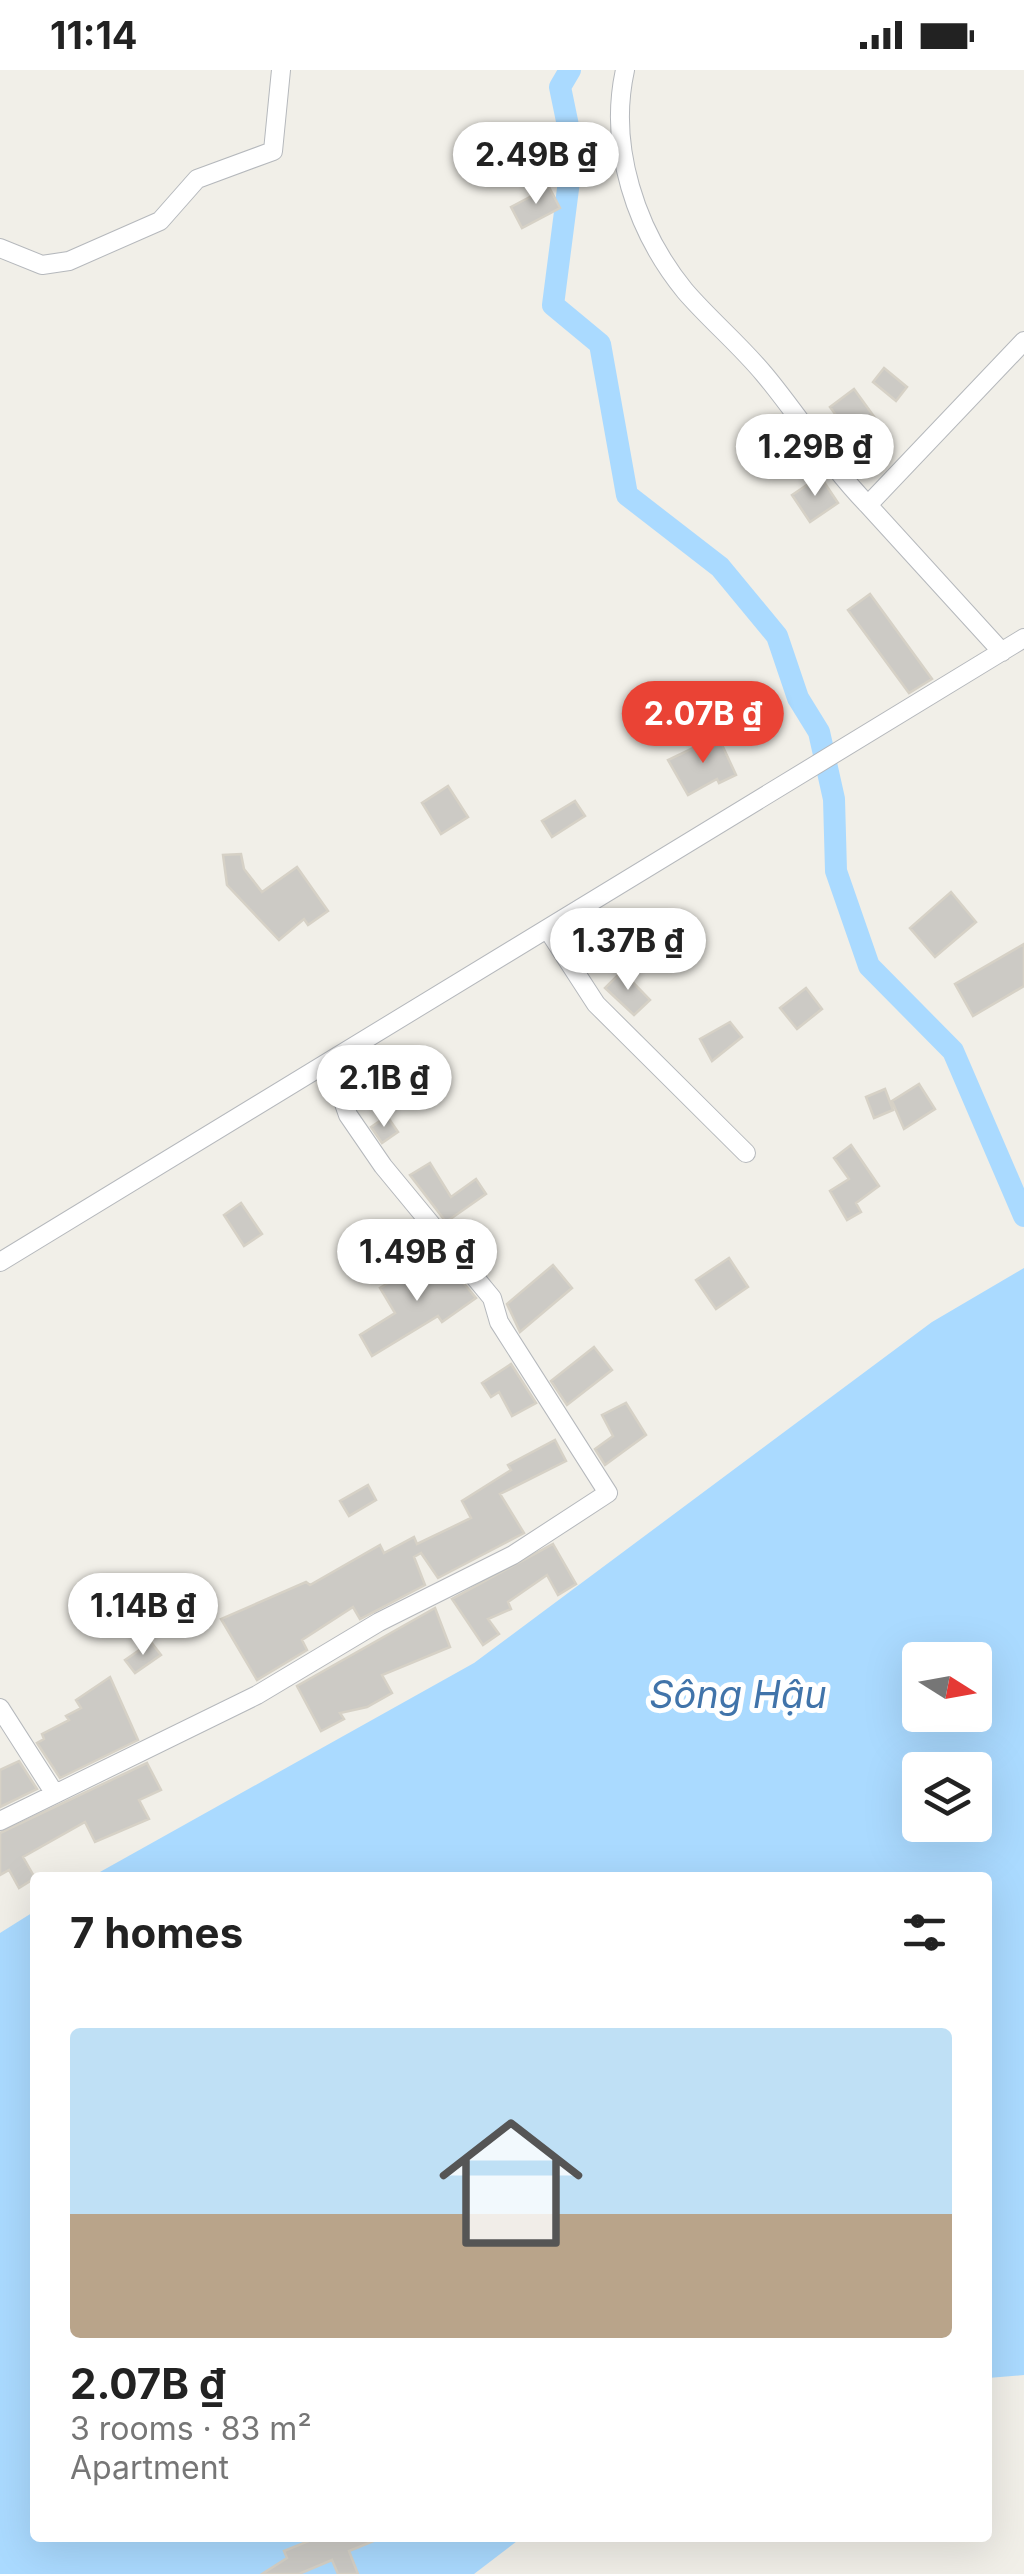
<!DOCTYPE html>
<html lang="en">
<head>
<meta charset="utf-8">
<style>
	:root { --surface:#fff; --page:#f2f2f2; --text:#222; --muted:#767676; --line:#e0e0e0; --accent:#ea4335 }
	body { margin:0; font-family:Inter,sans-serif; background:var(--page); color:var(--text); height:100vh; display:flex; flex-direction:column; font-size:38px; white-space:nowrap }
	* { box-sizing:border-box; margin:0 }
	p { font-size:32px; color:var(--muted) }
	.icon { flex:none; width:55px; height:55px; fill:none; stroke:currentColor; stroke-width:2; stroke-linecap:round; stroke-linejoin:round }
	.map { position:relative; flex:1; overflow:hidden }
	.sheet { position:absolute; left:30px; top:1802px; width:962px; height:670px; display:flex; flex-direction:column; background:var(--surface); border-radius:10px; box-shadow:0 10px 40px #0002 }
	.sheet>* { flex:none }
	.needle { width:65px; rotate:101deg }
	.fabs { position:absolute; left:902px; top:1572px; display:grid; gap:20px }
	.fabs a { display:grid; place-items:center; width:90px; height:90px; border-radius:10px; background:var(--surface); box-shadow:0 10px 40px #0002; font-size:50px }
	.price { position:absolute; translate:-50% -85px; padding:0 22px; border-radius:35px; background:#fff; color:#222; font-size:32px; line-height:65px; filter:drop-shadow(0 2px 5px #0008) }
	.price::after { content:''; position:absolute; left:50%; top:60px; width:30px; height:22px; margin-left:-15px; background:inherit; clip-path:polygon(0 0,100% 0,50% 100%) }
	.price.active { background:var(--accent); color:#fff }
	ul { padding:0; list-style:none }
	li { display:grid; align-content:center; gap:20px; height:530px; padding:0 40px }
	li+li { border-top:2px solid var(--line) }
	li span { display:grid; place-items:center; height:310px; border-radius:10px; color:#555 }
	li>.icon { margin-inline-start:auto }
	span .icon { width:180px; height:180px; fill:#fffc; stroke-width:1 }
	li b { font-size:42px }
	h2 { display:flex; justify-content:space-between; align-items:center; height:120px; padding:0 40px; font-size:42px }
	.status { display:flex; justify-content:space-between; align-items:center; height:70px; padding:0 50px; background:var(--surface); direction:ltr }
	.status svg { height:28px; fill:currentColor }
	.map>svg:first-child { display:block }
	.water { fill:#aadaff; fill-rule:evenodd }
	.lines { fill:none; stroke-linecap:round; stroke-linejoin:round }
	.canal { stroke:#aadaff; stroke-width:22 }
	.building { fill:#cccac5; stroke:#d6d1c6; stroke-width:2.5 }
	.minor-casing { stroke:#b5b8bc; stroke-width:20 }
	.minor { stroke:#fff; stroke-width:18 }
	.labels { text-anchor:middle; stroke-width:10; stroke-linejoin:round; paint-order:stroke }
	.water-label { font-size:38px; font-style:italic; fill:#4174aa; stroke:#fff }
</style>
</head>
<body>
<div class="status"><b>11:14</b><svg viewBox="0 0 49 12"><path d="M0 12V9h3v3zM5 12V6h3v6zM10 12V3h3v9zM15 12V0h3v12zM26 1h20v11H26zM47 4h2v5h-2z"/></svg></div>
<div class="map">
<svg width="1024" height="2504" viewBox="0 0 1024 2504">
	<rect width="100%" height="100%" fill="#f1efe8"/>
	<path class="water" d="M1024,1198V2305L988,2308V1808L91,1807L474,1593L932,1252ZM920,1590H975V1645H920ZM920,1700H975V1755H920Z
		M35,1841V2468H521L474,2504H0V1863Z"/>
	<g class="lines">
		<path class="canal" d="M570,0L560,17L573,80L553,235L600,274L627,425L720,497L777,566L798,628L819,662L834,729L836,801L869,896L953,981L1024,1146"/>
	</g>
	<path class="building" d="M549,117L560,138L522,158L511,137Z
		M884,298L907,317L896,331L873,312Z
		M854,319L891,370L867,388L830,337Z
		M820,406L838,433L810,452L792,425Z
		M870,524L932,609L909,623L848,540Z
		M718,666L736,705L719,713L717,709L688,725L668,690Z
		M448,716L468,747L441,764L422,733Z
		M575,731L585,746L552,767L542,751Z
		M241,784L244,799L262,822L297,797L328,841L308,855L304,849L279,870L227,815L223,785Z
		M951,822L976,852L935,887L910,858Z
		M1024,874V916L973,946L955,914Z
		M622,901L650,930L634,945L605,918Z
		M806,918L822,939L797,959L780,938Z
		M730,952L742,967L712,991L700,969Z
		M919,1014L935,1039L904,1059L892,1031Z
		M885,1019L893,1040L874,1048L866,1027Z
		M387,1046L398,1062L382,1073L371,1057Z
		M851,1075L879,1116L856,1133L861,1142L847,1150L830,1121L849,1109L834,1088Z
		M430,1093L451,1127L476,1109L486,1124L446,1152L410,1105Z
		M241,1133L262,1164L244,1176L224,1145Z
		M431,1187L446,1211L456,1204L476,1228L442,1252L438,1246L372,1286L360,1265L395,1243L380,1218Z
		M729,1188L748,1217L716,1239L696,1210Z
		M553,1195L572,1218L520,1262L507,1234Z
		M594,1277L612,1300L567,1335L551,1311Z
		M511,1294L536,1333L512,1346L499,1322L491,1327L482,1313Z
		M626,1333L646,1365L605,1395L595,1379L613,1366L602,1345Z
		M555,1370L566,1391L500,1424L524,1463L438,1508L421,1483L414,1487L425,1515L360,1549L353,1537L302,1570L307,1580L257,1610L221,1549L306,1512L310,1515L380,1475L384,1483L414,1467L417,1474L471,1448L462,1431L511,1400L508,1395Z
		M368,1415L376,1430L349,1446L340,1431Z
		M553,1474L576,1514L558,1525L547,1505L508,1532L511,1539L488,1549L499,1564L483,1575L452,1529Z
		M435,1538L450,1577L382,1605L392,1623L367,1637L340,1643L344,1649L321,1661L297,1616Z
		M151,1572L161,1585L135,1603L125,1590Z
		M110,1607L138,1670L60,1708L37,1673L44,1669L42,1664L69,1650L66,1646L81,1638L76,1630Z
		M19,1691L37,1719L0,1737V1700Z
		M147,1693L161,1720L139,1730L149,1749L95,1772L85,1752L23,1787L35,1808L19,1818L9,1800L0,1805V1763Z
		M316,2468H381L349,2481L358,2504H338L332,2490L299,2504H262L287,2488L284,2481Z"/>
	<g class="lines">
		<defs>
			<path id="minor" d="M625,0C608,77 636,161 685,221C710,250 739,274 764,304C800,347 828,394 868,435L1024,271
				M0,178L42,195L69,191L160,151L197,109L273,81L281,0
				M868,435L1002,582
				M548,860L596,934L746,1083
				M0,1192L1024,568
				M0,1638L55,1724
				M0,1751L257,1625L379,1552L513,1485L608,1423L499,1252L492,1228L383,1096L348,1045L330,993"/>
		</defs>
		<use href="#minor" class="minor-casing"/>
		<use href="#minor" class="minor"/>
	</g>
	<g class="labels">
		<g class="water-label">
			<text x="738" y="1638">Sông Hậu</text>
		</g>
	</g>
</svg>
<div class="fabs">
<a><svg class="needle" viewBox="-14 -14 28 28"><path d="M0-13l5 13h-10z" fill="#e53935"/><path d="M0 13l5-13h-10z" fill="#767676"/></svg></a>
<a><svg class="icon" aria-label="layers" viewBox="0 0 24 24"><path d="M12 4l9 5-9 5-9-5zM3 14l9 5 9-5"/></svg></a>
</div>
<b class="price" style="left:536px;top:137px">2.49B ₫</b>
<b class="price" style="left:815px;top:429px">1.29B ₫</b>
<b class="price active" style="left:703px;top:696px">2.07B ₫</b>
<b class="price" style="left:628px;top:923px">1.37B ₫</b>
<b class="price" style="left:384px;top:1060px">2.1B ₫</b>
<b class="price" style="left:417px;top:1234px">1.49B ₫</b>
<b class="price" style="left:143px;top:1588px">1.14B ₫</b>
<section class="sheet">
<h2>7 homes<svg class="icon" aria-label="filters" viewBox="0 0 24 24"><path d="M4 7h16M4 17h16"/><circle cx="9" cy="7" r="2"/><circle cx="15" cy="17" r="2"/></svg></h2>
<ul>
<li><span style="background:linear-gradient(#bfe0f5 60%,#b9a48a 0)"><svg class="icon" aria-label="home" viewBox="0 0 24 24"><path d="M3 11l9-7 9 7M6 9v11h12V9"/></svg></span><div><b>2.07B ₫</b><p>3 rooms · 83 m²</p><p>Apartment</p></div></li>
</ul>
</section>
</div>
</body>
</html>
